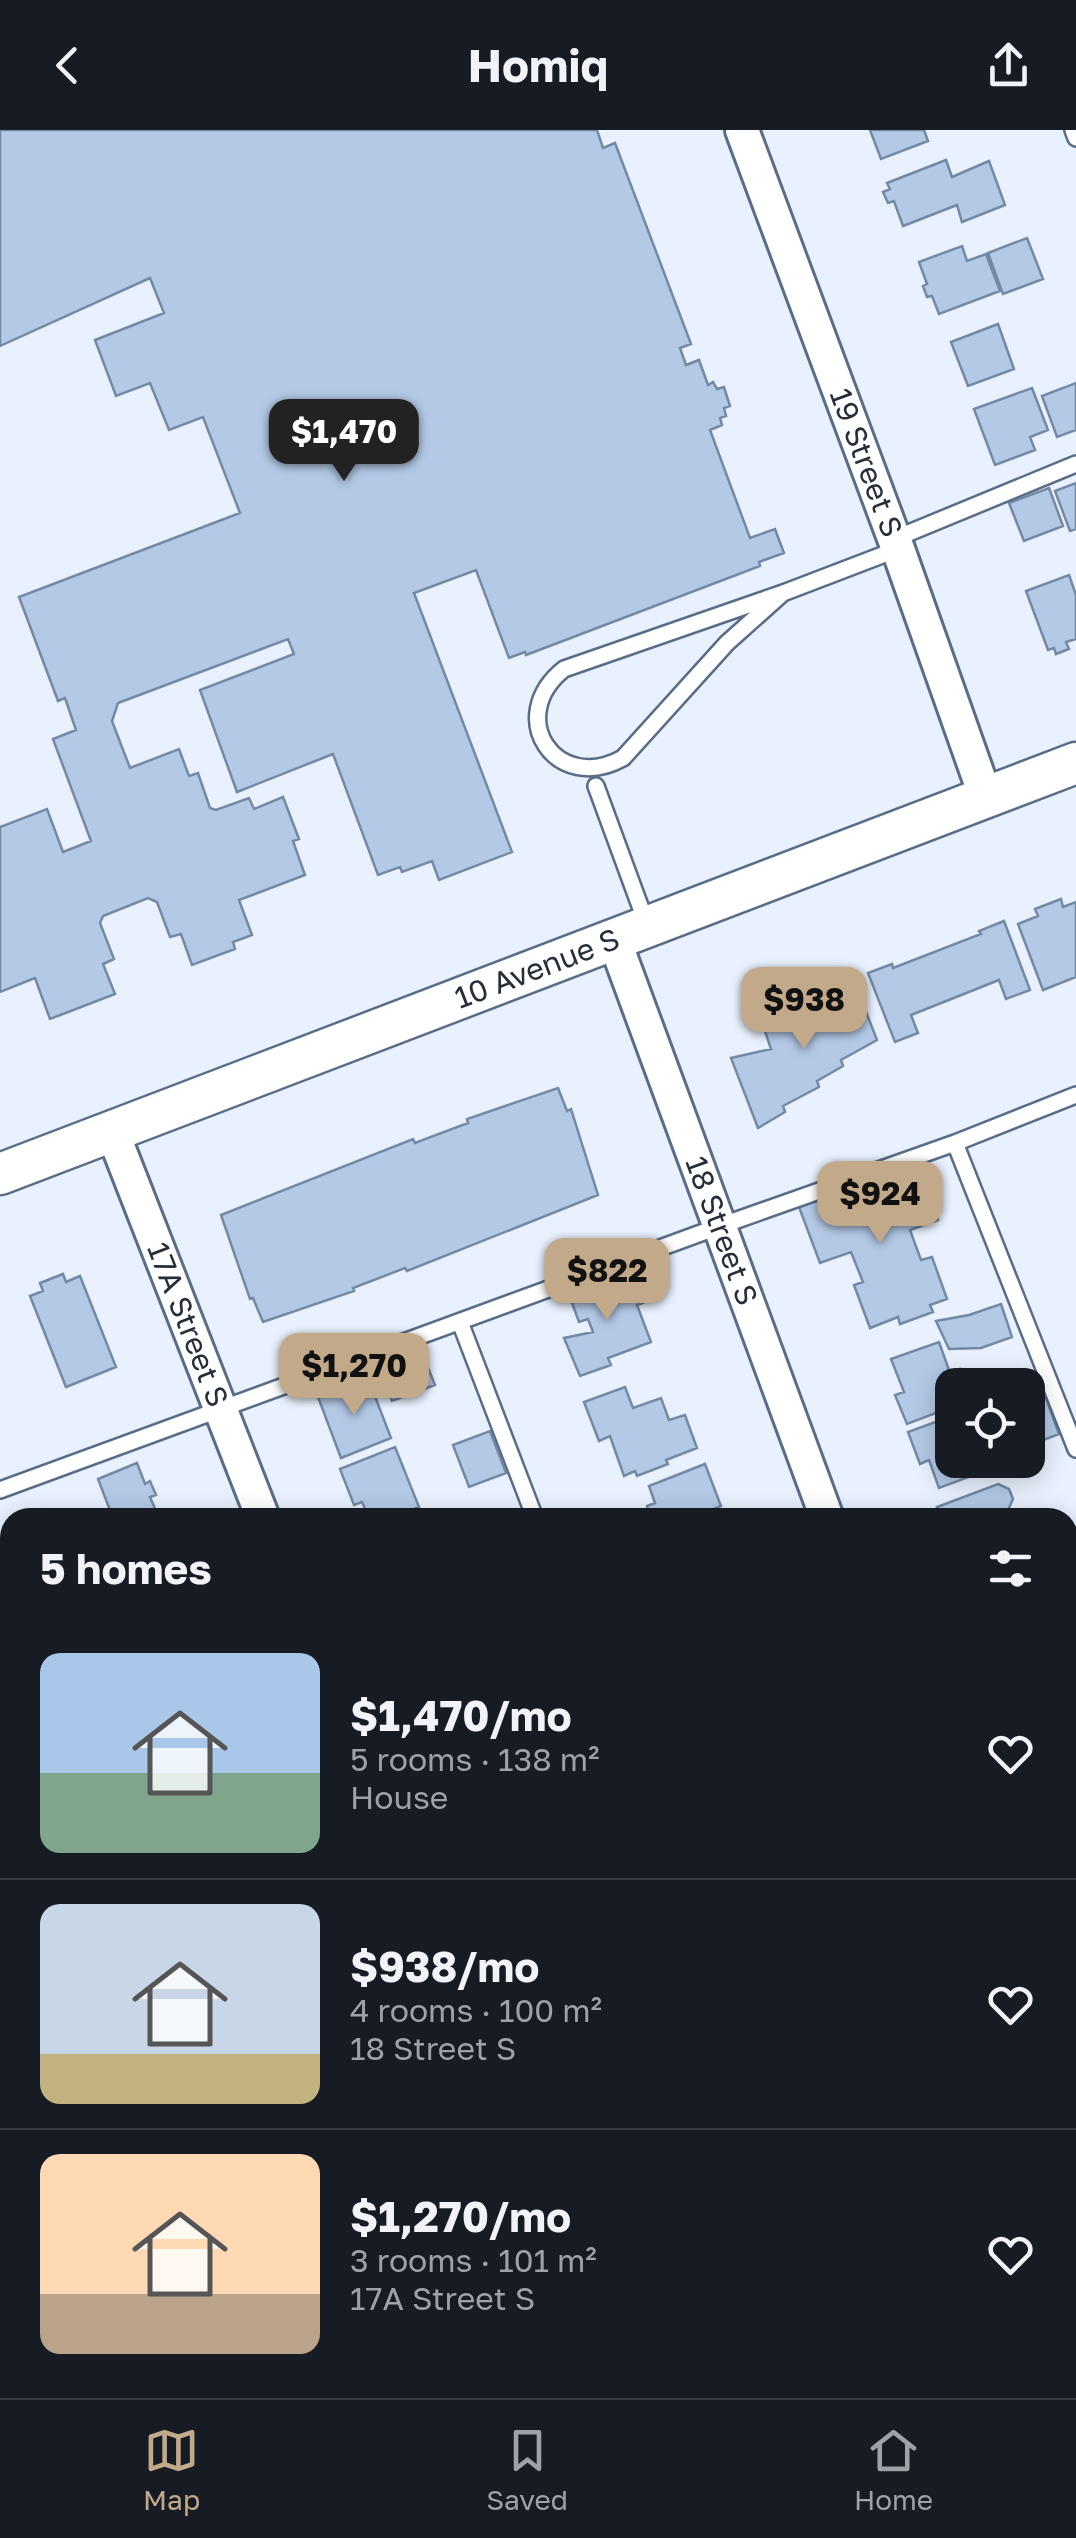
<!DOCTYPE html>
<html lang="en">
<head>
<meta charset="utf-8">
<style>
	:root { --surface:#171b24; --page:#242831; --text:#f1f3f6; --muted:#9ea1a6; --line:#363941; --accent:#c2a989 }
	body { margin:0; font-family:"Golos Text",sans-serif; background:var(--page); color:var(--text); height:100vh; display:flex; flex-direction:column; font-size:38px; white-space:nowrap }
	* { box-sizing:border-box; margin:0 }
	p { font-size:32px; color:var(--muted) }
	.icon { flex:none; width:55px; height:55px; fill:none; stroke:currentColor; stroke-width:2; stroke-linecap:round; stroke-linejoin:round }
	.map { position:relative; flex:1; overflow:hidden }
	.drawer { position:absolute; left:0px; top:1378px; width:1078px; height:892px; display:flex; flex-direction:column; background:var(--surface); border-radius:30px 30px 0 0; box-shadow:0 5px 25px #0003 }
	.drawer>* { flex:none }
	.tools { position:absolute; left:935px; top:1238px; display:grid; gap:20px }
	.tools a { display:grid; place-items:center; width:110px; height:110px; border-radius:20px; background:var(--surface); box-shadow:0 5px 25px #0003; font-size:50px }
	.price { position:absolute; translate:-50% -85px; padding:0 22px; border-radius:20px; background:var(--accent); color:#111; font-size:32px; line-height:65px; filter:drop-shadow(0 2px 5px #0008) }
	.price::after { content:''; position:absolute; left:50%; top:60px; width:30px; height:22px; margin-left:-15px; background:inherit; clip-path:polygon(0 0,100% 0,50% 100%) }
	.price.on { background:#222; color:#fff }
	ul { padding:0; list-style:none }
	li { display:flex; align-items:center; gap:30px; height:250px; padding:0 40px }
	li+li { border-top:2px solid var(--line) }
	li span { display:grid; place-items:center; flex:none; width:280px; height:200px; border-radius:20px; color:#555 }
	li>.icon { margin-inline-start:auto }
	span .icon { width:120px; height:120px; fill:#fffc; stroke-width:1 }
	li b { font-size:42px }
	h2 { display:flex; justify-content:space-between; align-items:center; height:120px; padding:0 40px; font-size:42px }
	header { display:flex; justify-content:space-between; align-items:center; height:130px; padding:0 40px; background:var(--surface); font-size:45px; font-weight:700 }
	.tabs { display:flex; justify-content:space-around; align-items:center; height:140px; border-top:2px solid var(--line); background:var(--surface); font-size:28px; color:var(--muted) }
	.tabs a { display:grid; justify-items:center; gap:5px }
	.tabs .on { color:var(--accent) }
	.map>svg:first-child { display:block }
	.building { fill:#b3c9e6; stroke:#7489a4; stroke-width:2.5 }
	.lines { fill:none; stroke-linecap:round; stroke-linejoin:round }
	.service-casing { stroke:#596d87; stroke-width:20 }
	.minor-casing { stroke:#596d87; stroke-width:38 }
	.tertiary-casing { stroke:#596d87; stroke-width:45 }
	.service { stroke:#fff; stroke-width:15 }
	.minor { stroke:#fff; stroke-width:32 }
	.tertiary { stroke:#fff; stroke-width:40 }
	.labels { text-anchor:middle; stroke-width:9; stroke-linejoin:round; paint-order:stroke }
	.street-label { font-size:30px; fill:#252e39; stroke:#fff }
</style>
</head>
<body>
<header><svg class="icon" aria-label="back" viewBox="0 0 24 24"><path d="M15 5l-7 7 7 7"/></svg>Homiq<svg class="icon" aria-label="share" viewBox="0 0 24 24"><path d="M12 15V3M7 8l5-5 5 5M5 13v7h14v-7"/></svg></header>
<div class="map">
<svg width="1076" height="2268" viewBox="0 0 1076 2268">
	<rect width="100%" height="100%" fill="#e8f1fd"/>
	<path class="building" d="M0,0H597L603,18L615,13L691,214L680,218L686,235L699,230L708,255L713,252L717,259L724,257L730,276L724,278L726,286L720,288L722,295L710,300L750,408L775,399L784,423L759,432L760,436L526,525L525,522L509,528L476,440L414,463L512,722L439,750L432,731L402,742L400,737L378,745L333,624L237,662L200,560L294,524L288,509L118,573L112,591L130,638L179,619L189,646L198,643L210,678L216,680L249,668L254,679L283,667L299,709L293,711L305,745L239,770L252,805L233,812L235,819L192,835L181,804L170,807L157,772L148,768L103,786L100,793L114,829L103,834L115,864L50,889L35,848L0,862V697L47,679L63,722L91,711L53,609L76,600L65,568L58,571L19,467L240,383L203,287L169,300L150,253L116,266L95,210L164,183L150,148L0,216Z
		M870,0H924L928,11L881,29Z
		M946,30L952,47L989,31L1005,75L962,92L957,75L903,96L894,71L888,73L883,62L890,59L887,53Z
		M1027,108L1043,149L1003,164L988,123Z
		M962,116L967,131L986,124L1000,161L939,184L932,166L927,167L923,156L927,154L919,132Z
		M998,194L1014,239L968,256L951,212Z
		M1076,253V300L1057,307L1042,266Z
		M1032,258L1048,300L1030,307L1035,320L995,335L974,279Z
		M1076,353V399L1070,401L1055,361Z
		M1049,358L1063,396L1024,411L1009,373Z
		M1069,445L1076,465V509L1066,512L1069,519L1056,524L1054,518L1048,520L1026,461Z
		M1061,769L1063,777L1076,772V847L1043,860L1018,794L1038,786L1035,779Z
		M1004,791L1030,860L1006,869L999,850L911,885L918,903L895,912L868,843L892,834L893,838L981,804L979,801Z
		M854,851L877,910L841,930L843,936L817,951L819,957L783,976L785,982L758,998L731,928L771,919L765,901L795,898L789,881L829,873L823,856Z
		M558,958L567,981L571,979L598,1065L407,1141L405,1138L353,1158L354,1161L263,1192L253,1168L250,1169L221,1085L413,1009L415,1013L468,993L467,989Z
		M893,1042L898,1060L923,1050L938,1090L910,1100L921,1130L932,1127L947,1169L930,1175L933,1182L900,1194L898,1187L870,1198L854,1155L863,1152L851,1122L820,1133L799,1077Z
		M632,1142L643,1173L637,1175L651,1212L608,1228L611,1235L580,1246L564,1208L593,1202L588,1189L579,1192L569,1165Z
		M63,1144L66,1152L80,1146L116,1237L66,1257L30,1166L43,1161L40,1153Z
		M1001,1174L1012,1207L981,1218L949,1219L936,1191L969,1185Z
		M939,1212L950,1243L960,1239L966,1255H952V1277L907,1294L895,1265L904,1262L891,1229Z
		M420,1218L435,1255L392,1271L378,1233Z
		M368,1248L391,1308L341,1328L318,1267Z
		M625,1257L633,1278L661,1268L669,1290L685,1285L697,1318L666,1330L668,1334L637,1346L635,1341L624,1346L610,1306L599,1311L584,1272Z
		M1044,1263L1059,1304L1028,1316V1269Z
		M952,1286V1330H981L985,1341L939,1358L929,1330L920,1334L908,1302Z
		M490,1301L506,1343L469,1357L453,1315Z
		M395,1317L419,1377L393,1388H369L362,1372L354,1375L340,1339Z
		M137,1333L145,1354L150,1351L156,1365L150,1367L157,1383L144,1388H113L98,1349Z
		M705,1334L721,1376L709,1381L712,1388H651L647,1376L655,1373L649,1356Z
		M998,1354L1009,1359L1013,1369L1008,1380L997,1384L999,1388H941L937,1377Z
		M1076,1413V1460H1075L1068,1442V1416Z
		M1072,1596L1076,1607V1670L1068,1673V1597Z
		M1076,1715V1772H1068V1719Z
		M10,1854V1907L0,1911V1858Z
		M389,2260H417L420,2268H368Z
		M429,2260H496L499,2268H432Z"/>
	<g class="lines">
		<defs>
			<path id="service" d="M1073,0L1076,8
				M894,409L1076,334
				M783,463L727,513L623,628C556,665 504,587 564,539Z
				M783,463L898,419
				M596,656L647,795
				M955,1013L1076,1319
				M460,1192L535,1388
				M0,1360L720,1096L955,1013L1076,965
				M0,1439L10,1467"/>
			<g id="minor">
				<path id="s1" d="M742,0L898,419L986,668"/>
				<path id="s2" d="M615,812L827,1388"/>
				<path id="s3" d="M112,1001L263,1388"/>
				<path d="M1068,1866L1076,1863"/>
				<path d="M0,1997L10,1993"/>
				<path d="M1068,2030L1076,2053"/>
				<path d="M1068,2160L1076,2156"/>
				<path d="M0,2208L10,2234"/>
				<path d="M20,2260L23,2268"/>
				<path d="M781,2268L802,2260"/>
			</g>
			<g id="tertiary">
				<path id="s4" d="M0,1044L1076,633"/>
			</g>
		</defs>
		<use href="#service" class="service-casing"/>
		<use href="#minor" class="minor-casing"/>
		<use href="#tertiary" class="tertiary-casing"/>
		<use href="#service" class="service"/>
		<use href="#minor" class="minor"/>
		<use href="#tertiary" class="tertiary"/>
	</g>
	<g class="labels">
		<g class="street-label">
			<text dy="10" stroke="none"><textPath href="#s1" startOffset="355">19 Street S</textPath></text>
			<text dy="10" stroke="none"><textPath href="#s4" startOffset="575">10 Avenue S</textPath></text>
			<text dy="10" stroke="none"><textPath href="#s2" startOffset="308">18 Street S</textPath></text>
			<text dy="10" stroke="none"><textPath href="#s3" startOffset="208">17A Street S</textPath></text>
		</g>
	</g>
</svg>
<div class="tools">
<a><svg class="icon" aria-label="locate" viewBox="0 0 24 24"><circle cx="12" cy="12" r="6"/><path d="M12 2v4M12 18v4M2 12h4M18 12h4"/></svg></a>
</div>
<b class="price on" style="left:344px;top:354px">$1,470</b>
<b class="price" style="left:804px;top:922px">$938</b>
<b class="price" style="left:880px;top:1116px">$924</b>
<b class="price" style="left:607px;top:1193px">$822</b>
<b class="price" style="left:354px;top:1288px">$1,270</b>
<section class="drawer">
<h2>5 homes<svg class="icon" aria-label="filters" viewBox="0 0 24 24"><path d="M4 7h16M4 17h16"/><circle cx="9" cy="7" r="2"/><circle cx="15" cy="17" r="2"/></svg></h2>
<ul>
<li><span style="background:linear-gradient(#a9c7e8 60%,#7fa58c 0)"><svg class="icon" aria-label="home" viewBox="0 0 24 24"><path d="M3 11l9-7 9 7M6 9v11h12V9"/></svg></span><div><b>$1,470/mo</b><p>5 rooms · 138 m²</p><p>House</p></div><svg class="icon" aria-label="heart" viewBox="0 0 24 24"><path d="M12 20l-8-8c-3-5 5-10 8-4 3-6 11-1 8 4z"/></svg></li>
<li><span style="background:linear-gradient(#c9d6e8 75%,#c2b280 0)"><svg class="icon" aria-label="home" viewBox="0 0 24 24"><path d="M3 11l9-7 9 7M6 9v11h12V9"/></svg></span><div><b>$938/mo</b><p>4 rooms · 100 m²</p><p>18 Street S</p></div><svg class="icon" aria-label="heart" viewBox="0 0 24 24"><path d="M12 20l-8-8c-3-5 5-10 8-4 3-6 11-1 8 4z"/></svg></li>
<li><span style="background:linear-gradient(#ffd9b3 70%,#b9a48a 0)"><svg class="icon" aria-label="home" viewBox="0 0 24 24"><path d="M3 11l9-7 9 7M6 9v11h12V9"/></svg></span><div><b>$1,270/mo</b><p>3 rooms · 101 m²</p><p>17A Street S</p></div><svg class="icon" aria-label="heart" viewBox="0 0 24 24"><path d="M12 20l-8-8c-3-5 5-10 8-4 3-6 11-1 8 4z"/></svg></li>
</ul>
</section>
</div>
<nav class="tabs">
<a class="on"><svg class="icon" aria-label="map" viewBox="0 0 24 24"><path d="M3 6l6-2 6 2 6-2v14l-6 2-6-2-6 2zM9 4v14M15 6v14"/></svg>Map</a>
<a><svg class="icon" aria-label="saved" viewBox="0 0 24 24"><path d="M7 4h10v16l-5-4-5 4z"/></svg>Saved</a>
<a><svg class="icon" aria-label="home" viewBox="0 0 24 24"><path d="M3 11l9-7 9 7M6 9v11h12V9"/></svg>Home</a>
</nav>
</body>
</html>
